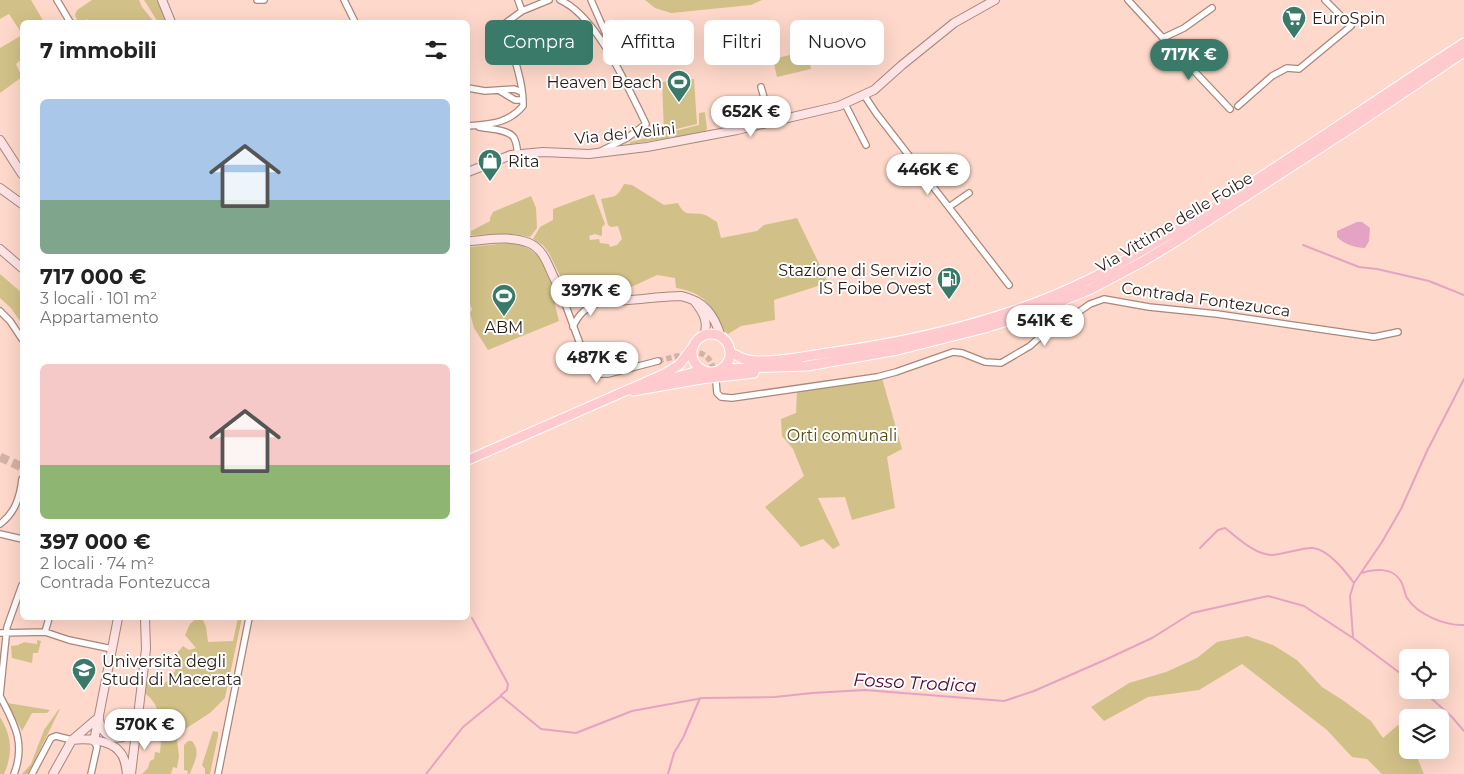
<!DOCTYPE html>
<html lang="it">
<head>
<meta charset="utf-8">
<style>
	:root { --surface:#fff; --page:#f6f6f6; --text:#222; --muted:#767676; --accent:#397a68 }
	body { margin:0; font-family:Montserrat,sans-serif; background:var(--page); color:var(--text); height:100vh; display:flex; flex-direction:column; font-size:19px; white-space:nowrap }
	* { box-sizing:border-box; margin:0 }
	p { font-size:16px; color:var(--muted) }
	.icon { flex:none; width:28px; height:28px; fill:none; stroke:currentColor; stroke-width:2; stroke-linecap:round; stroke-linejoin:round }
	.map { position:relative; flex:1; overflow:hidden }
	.panel { position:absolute; left:20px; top:20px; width:450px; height:600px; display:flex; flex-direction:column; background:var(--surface); border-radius:8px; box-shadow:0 5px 20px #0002 }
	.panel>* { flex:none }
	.banner { position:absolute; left:485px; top:20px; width:475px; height:45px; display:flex; gap:10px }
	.buttons { position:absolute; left:1399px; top:649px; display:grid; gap:10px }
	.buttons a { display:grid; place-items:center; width:50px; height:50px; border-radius:8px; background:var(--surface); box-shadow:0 5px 20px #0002; font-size:25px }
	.price { position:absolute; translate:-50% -42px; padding:0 11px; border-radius:18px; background:#fff; color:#222; font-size:16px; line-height:32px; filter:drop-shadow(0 1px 2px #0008) }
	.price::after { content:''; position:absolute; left:50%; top:30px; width:15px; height:11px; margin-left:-8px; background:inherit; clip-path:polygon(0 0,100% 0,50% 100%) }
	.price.on { background:var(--accent); color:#fff }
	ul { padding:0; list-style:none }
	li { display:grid; align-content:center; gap:10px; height:265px; padding:0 20px }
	li span { display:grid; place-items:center; height:155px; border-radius:8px; color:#555 }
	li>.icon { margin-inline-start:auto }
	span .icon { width:90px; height:90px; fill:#fffc; stroke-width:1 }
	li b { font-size:21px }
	h2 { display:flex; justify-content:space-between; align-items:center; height:60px; padding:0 20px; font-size:21px }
	.chip { padding:0 18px; border-radius:8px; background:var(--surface); box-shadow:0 5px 20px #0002; font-size:18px; line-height:45px }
	.chip.on { background:var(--accent); color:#fff }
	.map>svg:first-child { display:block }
	.green { fill:#d1c188 }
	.water { fill:#e5a3c3 }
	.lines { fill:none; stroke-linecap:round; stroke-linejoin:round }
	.stream { stroke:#e5a3c3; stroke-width:2 }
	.street-tunnel { stroke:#d4b2a6; stroke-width:5.5; stroke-dasharray:5.5 3; stroke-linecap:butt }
	.primary-tunnel { stroke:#d4b2a6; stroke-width:9; stroke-dasharray:9 4.5; stroke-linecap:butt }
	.street-casing { stroke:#aa877b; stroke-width:8 }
	.secondary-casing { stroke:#aa877b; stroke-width:10 }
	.primary-casing { stroke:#fff; stroke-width:11 }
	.street { stroke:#fff; stroke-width:5.5 }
	.secondary { stroke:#ffe4e6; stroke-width:8 }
	.primary { stroke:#fecace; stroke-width:9 }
	.labels { text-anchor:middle; stroke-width:4; stroke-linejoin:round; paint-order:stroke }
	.poi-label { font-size:16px; fill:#2a1c17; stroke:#fff; text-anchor:start }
	.street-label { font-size:16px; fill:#2a1c17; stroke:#fff }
	.park-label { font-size:16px; fill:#564916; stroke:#fff }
	.water-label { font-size:18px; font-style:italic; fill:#520436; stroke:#fff }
</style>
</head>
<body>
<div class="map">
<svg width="1464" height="774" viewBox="0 0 1464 774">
	<rect width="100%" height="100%" fill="#fed8ca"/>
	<path class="green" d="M0,0H31L44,22H22V34L9,14L0,19Z
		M92,0H139L142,7L154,22H89L87,19L82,22H78L75,15L77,10Z
		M144,0H158L168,22H158Z
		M645,0H762L751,5L671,13L655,8Z
		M22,35V59L16,64L22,77L0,93V48Z
		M807,51L811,69L777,77L773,59Z
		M694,79L697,124L664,132L662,82Z
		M705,112L707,129L704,132L674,137L673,135L669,138L630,144V142L699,125V113Z
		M624,184L632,185L664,205L678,203C685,217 688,212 702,214C707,215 712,219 717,222L721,238L757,231L764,225L797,218L827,280L818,286L774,300L775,320L741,326L728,334C721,329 719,322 715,314C706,297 694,291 676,288L675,278L657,275L625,290L605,295H580L568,288L562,280L549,253L543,245L533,239L540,227L553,220V209L594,194L605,224L602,227V235L601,236L595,234L589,236L590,240L599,239L600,243L609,244L610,247L617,245L622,239L618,226L611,227L608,225L601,199C615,196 617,198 624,184Z
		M531,196L536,208L537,228L530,237L515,234L471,235V231L490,221V218L493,212Z
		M507,243C543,246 545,268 557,296L555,305L559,321L488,350L474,328L470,313L472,309C464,294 466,263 470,247Z
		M0,274L22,293V317L19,320L11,308L0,298Z
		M882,378L902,449L887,457L895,508L852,520L845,497L818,498L840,545L833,549L823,539L801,547L765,507L804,476L793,449L782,436L781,419L796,413L797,391Z
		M238,618H242L225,698L210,713L182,731L177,740L179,756L177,768L173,767L171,774H142L148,768L150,761L154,759L155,752L160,753L162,729L157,728C159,709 158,705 144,692L148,676L161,687C174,675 178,672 177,653L183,646L189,650L196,648L185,635L190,624L196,619L203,620L206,627L208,642L233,641Z
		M1247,636L1273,645L1297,660L1322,687L1344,701L1371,721L1383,738L1398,725L1407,732L1408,750H1414L1424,774H1382L1367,759L1352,757L1327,730L1242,664L1199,690L1148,697L1104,721L1091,707L1129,683L1166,672L1197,658L1217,642Z
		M37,640L41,641L38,653H33L32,663L12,658L11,646L19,645V644L23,643V642L37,644Z
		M7,703L50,710L47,713H32L22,731Z
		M59,709H60L28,774H22L31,764L44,730Z
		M0,717C12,736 13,754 4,774H0Z
		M213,731L218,732V736L210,774H205V769L202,765Z
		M188,741H192C202,753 193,763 190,774H187L188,771L184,770C184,761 184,753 184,745Z"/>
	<path class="water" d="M1357,222H1362L1370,228L1369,241L1365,248C1355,248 1344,244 1337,237V231Z"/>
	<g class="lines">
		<path class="stream" d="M1303,245L1359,267L1377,269L1429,281L1464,295
			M1200,548L1218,530L1225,528C1238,538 1254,554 1271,555C1284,555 1302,547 1313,548C1329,550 1345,571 1354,583
			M1361,573C1374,569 1392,567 1400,580C1404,585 1404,592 1407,598C1417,614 1445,626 1464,625
			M472,618L508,684L507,690L501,695
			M1353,637L1350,596L1354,583L1382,542L1401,509L1427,451L1464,379
			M1422,690L1452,717L1464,731
			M426,774L463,727L501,696L541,729L576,733L632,711L703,698L775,697L812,693L865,690L1004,701L1034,691L1107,659L1152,638L1192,613L1268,596L1304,606L1353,638L1408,679
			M668,774L674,753L683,738L700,698"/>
		<path class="street-tunnel" d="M658,361L693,352C710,353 713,364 715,378"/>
		<path class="primary-tunnel" d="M0,457L22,467"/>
		<defs>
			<path id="street" d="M57,0L70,22
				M257,0H264
				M344,0L355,22
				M518,0L522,11
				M560,0C597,16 628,88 646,124L627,138L601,151
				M591,0L609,41L611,48L607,52
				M1128,0L1163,38L1184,28L1212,8
				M1163,38L1230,109
				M761,87L771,122
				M468,88L485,91L514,89L522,92
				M500,91L515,100H523
				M864,95L876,113L1009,285
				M845,104L866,145
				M1238,106L1272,76L1287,68L1299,69L1351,26L1325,0
				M468,126C489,124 508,124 523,106C524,81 511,49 503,25L522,11L549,0
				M479,127C488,129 509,129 514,138C517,143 517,150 518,155
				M949,207L969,193
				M560,290L589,368L599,374H608L658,361
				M0,311L10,321L22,339
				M573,327C579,313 586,308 600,302
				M716,382L717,393L721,397L732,398L877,377L896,372L953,352L962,353L985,362L1001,363L1030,346L1051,327L1064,322L1090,304L1104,299L1149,307L1217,314L1374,337L1398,332
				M0,524C15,513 20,497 22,479
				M0,534L22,539
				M45,632L49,618
				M0,633L45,632L69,640L112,649
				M0,695L7,627L22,585
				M0,696C14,723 26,743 14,774
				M32,774L51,738L56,736L72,740
				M91,774L97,747L94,741
				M218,774L249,618"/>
			<path id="secondary" d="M162,0L171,22
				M0,140L22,174
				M468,172L511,155L543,152L589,154L647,147L737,130L839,106L874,90L902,65L954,23L995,0
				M0,188L22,204
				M468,241C487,240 511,235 529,243C553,253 548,288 573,298C594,307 655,296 681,296C704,301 714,314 721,337
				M0,249L22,268
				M695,302C703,312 709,322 704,335
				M99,719C101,739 124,745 135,727
				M72,740C86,738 110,740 119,751C125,757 126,766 127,774
				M94,741L118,618
				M53,774L72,740L99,717
				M131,774L146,649L145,618"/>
			<path id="primary" d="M692 353a19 19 0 1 1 38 0a19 19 0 1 1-38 0Z
				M730,352C736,355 742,359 748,360C770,364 811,355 834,352C919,340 1008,319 1086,281C1116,267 1143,250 1172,233C1271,173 1366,106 1464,43
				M722,369L807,366L898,350L985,328L1035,312L1091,289L1142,262L1175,242L1351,128L1464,52
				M659,382L702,370
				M633,391L701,379L754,373
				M468,460L664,374L679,365L692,348"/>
		</defs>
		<use href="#street" class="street-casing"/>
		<use href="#secondary" class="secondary-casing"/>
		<use href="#primary" class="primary-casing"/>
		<use href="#street" class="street"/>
		<use href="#secondary" class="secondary"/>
		<use href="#primary" class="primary"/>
	</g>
	<defs>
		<symbol id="supermarket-pin" viewBox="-11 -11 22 30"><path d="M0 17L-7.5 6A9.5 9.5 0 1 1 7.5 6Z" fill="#397a68" stroke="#fff"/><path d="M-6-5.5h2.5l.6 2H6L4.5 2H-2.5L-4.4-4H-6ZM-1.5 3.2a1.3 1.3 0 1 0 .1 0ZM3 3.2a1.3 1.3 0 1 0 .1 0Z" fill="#fff"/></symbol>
		<symbol id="stadium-pin" viewBox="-11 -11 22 30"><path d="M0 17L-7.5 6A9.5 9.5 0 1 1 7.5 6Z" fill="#397a68" stroke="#fff"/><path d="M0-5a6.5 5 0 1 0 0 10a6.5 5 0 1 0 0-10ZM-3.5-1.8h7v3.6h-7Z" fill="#fff"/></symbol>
		<symbol id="shop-pin" viewBox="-11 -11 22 30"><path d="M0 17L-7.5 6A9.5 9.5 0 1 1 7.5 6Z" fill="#397a68" stroke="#fff"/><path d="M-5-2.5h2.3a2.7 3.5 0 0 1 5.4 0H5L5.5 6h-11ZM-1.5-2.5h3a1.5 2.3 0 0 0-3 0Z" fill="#fff"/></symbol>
		<symbol id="fuel-pin" viewBox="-11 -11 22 30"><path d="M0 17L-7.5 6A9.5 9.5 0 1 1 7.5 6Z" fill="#397a68" stroke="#fff"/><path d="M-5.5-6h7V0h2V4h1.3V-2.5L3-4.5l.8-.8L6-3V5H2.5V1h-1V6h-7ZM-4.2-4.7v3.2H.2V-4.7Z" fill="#fff"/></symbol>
		<symbol id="university-pin" viewBox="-11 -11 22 30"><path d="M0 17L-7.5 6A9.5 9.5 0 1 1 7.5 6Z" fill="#397a68" stroke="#fff"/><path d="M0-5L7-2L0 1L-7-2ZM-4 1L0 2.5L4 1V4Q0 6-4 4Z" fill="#fff"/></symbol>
	</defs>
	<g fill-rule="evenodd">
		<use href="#supermarket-pin" x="1280" y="4" width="28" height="38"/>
		<use href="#stadium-pin" x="665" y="68" width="28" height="38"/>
		<use href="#shop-pin" x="476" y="147" width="28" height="38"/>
		<use href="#fuel-pin" x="935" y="265" width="28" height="38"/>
		<use href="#stadium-pin" x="490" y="282" width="28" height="38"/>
		<use href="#university-pin" x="70" y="656" width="28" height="38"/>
	</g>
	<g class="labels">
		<g class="poi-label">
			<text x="1312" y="24">EuroSpin</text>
			<text x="662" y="88" text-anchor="end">Heaven Beach</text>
			<text x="508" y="167">Rita</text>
			<text x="932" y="276" text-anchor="end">Stazione di Servizio<tspan x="932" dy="18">IS Foibe Ovest</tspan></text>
			<text x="504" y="333" text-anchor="middle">ABM</text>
			<text x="102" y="667">Università degli<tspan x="102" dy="18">Studi di Macerata</tspan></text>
		</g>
		<g class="street-label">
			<text transform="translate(625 133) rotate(-6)" y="6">Via dei Velini</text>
			<text transform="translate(1174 222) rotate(-31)" y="6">Via Vittime delle Foibe</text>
			<text transform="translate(1206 299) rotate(8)" y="6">Contrada Fontezucca</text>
		</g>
		<g class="park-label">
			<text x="842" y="441">Orti comunali</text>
		</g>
		<g class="water-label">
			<text transform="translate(915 683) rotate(3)" y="6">Fosso Trodica</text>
		</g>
	</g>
</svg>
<div class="buttons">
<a><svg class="icon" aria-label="locate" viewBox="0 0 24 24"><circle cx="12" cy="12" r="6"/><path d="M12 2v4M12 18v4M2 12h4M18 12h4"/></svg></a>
<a><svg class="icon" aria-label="layers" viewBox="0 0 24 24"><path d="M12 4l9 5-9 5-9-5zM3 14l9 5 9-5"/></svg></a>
</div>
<b class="price on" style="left:1189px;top:81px">717K €</b>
<b class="price" style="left:751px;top:138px">652K €</b>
<b class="price" style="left:928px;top:196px">446K €</b>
<b class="price" style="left:591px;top:317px">397K €</b>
<b class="price" style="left:1045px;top:347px">541K €</b>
<b class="price" style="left:597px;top:384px">487K €</b>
<b class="price" style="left:145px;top:751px">570K €</b>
<div class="banner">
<a class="chip on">Compra</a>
<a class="chip">Affitta</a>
<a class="chip">Filtri</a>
<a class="chip">Nuovo</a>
</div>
<section class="panel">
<h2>7 immobili<svg class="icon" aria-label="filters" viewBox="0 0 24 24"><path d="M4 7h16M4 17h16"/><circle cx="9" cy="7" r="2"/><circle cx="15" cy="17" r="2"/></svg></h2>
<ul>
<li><span style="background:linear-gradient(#a9c7e8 65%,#7fa58c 0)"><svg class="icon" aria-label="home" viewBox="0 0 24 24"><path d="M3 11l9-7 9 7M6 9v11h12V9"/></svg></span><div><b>717 000 €</b><p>3 locali · 101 m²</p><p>Appartamento</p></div></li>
<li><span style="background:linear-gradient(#f6c9c9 65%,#8fb573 0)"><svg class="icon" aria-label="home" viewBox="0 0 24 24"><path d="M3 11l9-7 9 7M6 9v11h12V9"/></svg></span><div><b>397 000 €</b><p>2 locali · 74 m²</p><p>Contrada Fontezucca</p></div></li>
</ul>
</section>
</div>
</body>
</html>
